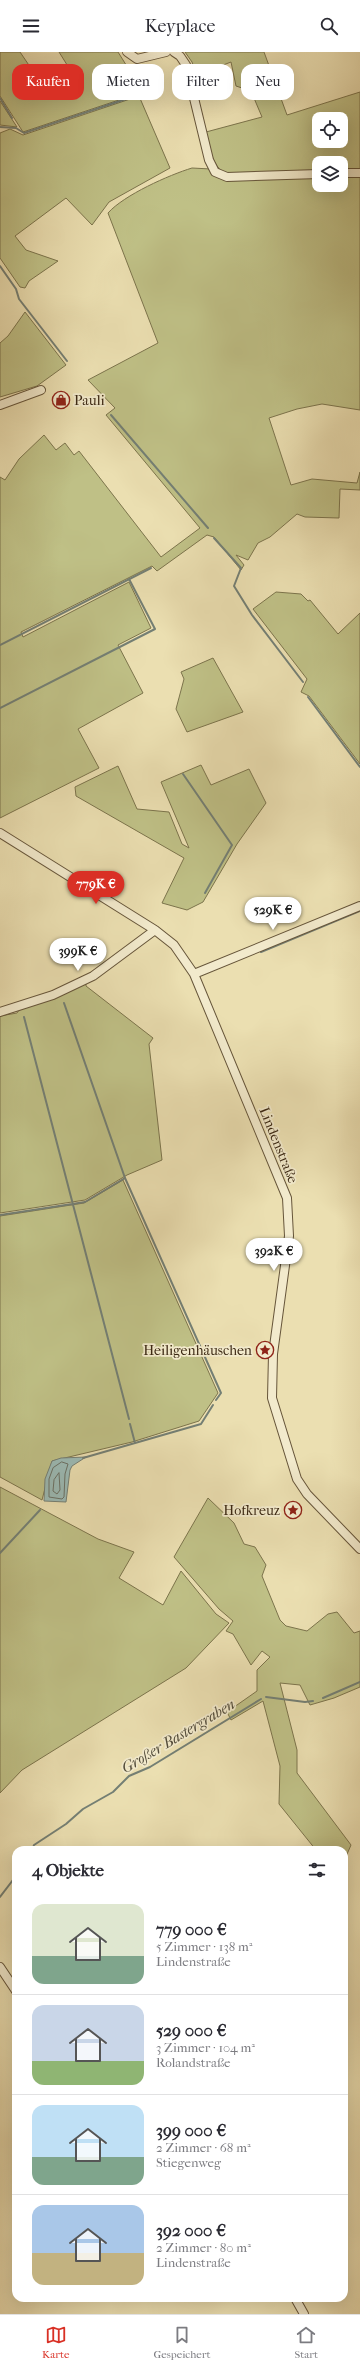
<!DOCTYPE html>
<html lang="de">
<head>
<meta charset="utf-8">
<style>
	:root { --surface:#fff; --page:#f2f2f3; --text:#2b2b33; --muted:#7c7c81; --line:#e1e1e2; --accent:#d93025 }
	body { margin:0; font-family:"IM FELL French Canon",serif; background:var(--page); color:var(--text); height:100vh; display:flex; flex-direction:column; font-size:15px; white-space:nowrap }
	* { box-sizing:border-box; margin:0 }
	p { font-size:13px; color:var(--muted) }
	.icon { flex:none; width:22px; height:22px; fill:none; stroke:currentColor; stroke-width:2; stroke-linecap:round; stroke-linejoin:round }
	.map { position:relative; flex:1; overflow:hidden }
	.sheet { position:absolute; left:12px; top:1794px; width:336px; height:456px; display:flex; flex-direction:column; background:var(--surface); border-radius:12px; box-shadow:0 4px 16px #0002 }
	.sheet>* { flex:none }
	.guide { position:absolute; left:12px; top:12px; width:336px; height:36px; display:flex; gap:8px }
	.controls { position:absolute; left:312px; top:60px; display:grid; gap:8px }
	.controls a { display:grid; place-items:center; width:36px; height:36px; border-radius:8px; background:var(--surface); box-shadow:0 4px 16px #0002; font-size:20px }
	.price { position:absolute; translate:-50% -34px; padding:0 9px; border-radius:14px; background:#fff; color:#222; font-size:13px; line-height:26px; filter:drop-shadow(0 1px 2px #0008) }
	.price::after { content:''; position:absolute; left:50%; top:24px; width:12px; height:9px; margin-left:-6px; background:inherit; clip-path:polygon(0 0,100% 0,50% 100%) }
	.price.on { background:var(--accent); color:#fff }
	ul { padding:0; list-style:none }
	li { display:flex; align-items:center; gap:12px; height:100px; padding:0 20px }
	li+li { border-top:1px solid var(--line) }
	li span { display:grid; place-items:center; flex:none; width:112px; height:80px; border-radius:12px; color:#555 }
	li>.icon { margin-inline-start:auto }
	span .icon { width:48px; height:48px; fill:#fffc; stroke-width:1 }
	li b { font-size:17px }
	h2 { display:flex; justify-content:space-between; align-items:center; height:48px; padding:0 20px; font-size:17px }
	.pill { padding:0 14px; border-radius:12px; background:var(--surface); box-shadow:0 4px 16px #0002; font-size:14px; line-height:36px }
	.pill.on { background:var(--accent); color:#fff }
	header { display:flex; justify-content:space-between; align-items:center; height:52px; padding:0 20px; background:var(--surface); font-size:18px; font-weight:600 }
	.tab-bar { display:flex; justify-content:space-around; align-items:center; height:56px; border-top:1px solid var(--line); background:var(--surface); font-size:11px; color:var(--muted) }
	.tab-bar a { display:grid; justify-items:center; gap:2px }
	.tab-bar .on { color:var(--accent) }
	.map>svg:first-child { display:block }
	.green { fill:#bfc086; stroke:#7c744c; fill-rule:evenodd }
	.water { fill:#9bbab5; stroke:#747f74 }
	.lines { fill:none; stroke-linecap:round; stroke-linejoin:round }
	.shore { stroke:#6a7064; stroke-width:1 }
	.stream { stroke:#747f74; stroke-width:2 }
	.street-casing { stroke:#66553a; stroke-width:10 }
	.street { stroke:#f2eacc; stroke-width:8 }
	.labels { text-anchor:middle; stroke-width:3.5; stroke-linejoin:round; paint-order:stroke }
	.poi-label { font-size:14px; fill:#3a2712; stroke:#f2eacc; text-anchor:end }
	.street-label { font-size:14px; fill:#3a2712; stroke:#f2eacc }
	.water-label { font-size:15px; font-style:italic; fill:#524c3b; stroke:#f2eacc }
</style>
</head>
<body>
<header><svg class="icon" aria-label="menu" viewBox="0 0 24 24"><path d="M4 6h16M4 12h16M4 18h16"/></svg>Keyplace<svg class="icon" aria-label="search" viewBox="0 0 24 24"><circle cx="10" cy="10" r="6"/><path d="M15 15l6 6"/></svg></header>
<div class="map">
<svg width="360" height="2262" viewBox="0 0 360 2262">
	<rect width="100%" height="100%" fill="#ebdfb1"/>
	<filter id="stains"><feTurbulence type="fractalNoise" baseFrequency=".005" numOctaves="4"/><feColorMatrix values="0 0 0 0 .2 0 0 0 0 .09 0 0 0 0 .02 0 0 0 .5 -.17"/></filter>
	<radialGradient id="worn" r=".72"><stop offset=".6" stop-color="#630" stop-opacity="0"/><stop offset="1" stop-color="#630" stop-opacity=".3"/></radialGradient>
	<path class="green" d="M0,0H20L39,28L69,16L59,0H118L143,40L23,80L0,44Z
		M185,0H264L287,63L360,40V119H341V111H319V120L225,122C211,112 210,96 206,80L262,65L251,39L236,34L231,10L197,23L192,10ZM319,67H341V89H319Z
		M139,44L170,116L109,150L92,173L66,146L15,184L26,198L58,209L29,229L25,236L20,235L0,206V81L10,77L23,83Z
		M0,49L17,75L0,73Z
		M192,116L211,117L214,122L319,125V133H341V124H360V358L322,352L297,357L269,366L291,433L312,427L357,431L360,420V438L340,437L339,466L305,465L297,462L270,485L258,491L248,508L236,503L244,513L241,518L214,485L207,483L157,519L152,514L21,580L23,585L129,530L151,576L118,593L143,641L78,677L99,716L0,766V425L5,428L19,407L44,383L56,398L65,391L74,403L79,399L161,505L200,476L106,363L115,356L88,328L158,291L108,161C124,143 169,123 192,116Z
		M25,260L66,313L37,334L0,345V291L8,284Z
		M276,540L301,542L308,549L310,548L338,582L360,561V712L309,644L301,640L307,627L253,557Z
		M213,606L243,660L187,680L176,657L184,627L181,620Z
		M201,713L211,733L249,717L266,751L237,792L203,850L187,858L162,851L184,806L76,744L75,735L118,714L137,757L169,760L182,792L189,796L161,730Z
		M86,930V934L153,986L149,992L162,1108L127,1123L85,1148L0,1161V964L17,961L19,958L64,942Z
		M123,1128L218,1341L199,1369L132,1390L52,1409L42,1448L0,1425V1164L84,1151Z
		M0,1435L98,1487L134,1500L119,1526L163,1553L181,1519L216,1562L229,1571L186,1616L22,1718L0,1741Z
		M208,1446L234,1471L244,1492L255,1495L266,1513L262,1524L280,1568L286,1574L307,1579L328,1562L337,1560L354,1581L360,1579V1635L334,1646L310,1653L300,1633L280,1631L297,1698V1721L351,1793L344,1809V1798H316L279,1752L280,1714L263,1649L231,1668L227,1660L257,1639V1618L270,1605L262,1599L251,1613L233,1582L226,1579L233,1569L219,1557L174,1505Z"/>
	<path class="water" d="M86,1405L72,1414L70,1418L66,1450L44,1449L45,1427L52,1409L61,1406Z"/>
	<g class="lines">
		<path class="shore" d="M62,1410L68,1412L65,1422L64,1445L62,1447L49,1445V1427L53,1416Z
			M59,1421L60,1438L57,1442L53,1439L54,1428Z"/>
		<path class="stream" d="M0,46L12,66
			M0,75L16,76L24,81L144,41
			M0,214L16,237L19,247L67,309
			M111,363L208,476
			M214,486L241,516L234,534L252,563L303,630
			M0,593L151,516
			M308,645L360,715
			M0,656L155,577L129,527
			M183,722L232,793L205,841
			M261,900L360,859
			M64,951L125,1126L221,1341L216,1348
			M24,965L129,1367
			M0,1163L85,1150L125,1126
			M130,1372L135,1391
			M83,1406L201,1372L213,1353
			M0,1501L40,1458
			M266,1645L305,1650L313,1649
			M323,1646L360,1630
			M32,1798L34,1793L66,1772L83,1757L113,1740L129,1724L150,1715L261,1647
			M0,1845L16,1824"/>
		<defs>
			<path id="street" d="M127,0L137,7L166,0
				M174,0L180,4L186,13L209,108L215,120L227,125L319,122
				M341,121H360
				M0,353L41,338
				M0,781L155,878L174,893L194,922L287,1146L289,1184L273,1302L272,1346L297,1427L307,1442L360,1497
				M194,922L360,854
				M0,960L53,943L93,924L155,878
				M0,1915L16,1939
				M295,2246L304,2262"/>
		</defs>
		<use href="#street" class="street-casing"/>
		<use href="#street" class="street"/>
	</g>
	<defs>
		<symbol id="shop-ring" viewBox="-11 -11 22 22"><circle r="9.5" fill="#f2eacc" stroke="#8f2418" stroke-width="1.5"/><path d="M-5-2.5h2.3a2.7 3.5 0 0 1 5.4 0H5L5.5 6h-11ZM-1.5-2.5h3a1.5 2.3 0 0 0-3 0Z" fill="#8f2418"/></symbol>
		<symbol id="sight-ring" viewBox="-11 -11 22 22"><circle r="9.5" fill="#f2eacc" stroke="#8f2418" stroke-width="1.5"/><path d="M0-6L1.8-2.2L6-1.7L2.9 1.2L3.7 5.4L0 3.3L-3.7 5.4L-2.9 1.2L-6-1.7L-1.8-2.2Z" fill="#8f2418"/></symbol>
	</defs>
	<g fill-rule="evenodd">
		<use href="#shop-ring" x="51" y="338" width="20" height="20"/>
		<use href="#sight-ring" x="255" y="1288" width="20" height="20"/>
		<use href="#sight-ring" x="283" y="1448" width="20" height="20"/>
	</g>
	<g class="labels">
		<g class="poi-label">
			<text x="74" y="353" text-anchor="start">Pauli</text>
			<text x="252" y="1303">Heiligenhäuschen</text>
			<text x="280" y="1463">Hofkreuz</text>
		</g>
		<g class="street-label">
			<text transform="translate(279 1093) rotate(68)" y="5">Lindenstraße</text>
		</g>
		<g class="water-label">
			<text transform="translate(178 1684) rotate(-31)" y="5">Großer Bastergraben</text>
		</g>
	</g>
	<rect width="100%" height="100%" filter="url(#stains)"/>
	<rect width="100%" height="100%" fill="url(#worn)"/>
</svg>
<div class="controls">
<a><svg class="icon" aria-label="locate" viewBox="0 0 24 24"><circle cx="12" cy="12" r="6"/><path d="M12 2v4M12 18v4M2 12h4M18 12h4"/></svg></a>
<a><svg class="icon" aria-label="layers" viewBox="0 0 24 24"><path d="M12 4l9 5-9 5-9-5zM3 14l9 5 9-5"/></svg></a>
</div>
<b class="price on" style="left:96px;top:853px">779K €</b>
<b class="price" style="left:273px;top:879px">529K €</b>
<b class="price" style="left:78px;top:920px">399K €</b>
<b class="price" style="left:274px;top:1220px">392K €</b>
<div class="guide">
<a class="pill on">Kaufen</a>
<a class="pill">Mieten</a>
<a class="pill">Filter</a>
<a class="pill">Neu</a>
</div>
<section class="sheet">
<h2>4 Objekte<svg class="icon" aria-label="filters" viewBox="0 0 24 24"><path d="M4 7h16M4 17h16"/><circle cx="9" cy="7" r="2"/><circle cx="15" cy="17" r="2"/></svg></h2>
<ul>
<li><span style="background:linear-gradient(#dfe7d0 65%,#7fa58c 0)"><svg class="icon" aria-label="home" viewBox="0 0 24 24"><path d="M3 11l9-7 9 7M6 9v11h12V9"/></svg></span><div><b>779 000 €</b><p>5 Zimmer · 138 m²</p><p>Lindenstraße</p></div></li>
<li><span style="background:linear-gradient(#c9d6e8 70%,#8fb573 0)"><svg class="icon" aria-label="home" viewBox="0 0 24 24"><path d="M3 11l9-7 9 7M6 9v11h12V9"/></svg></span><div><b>529 000 €</b><p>3 Zimmer · 104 m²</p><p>Rolandstraße</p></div></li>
<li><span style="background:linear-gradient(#bfe0f5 65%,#7fa58c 0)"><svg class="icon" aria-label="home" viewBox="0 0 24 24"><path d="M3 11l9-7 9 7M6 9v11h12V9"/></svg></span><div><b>399 000 €</b><p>2 Zimmer · 68 m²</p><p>Stiegenweg</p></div></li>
<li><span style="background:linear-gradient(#a9c7e8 60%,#c2b280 0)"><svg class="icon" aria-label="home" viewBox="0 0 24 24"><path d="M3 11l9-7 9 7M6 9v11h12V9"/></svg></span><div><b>392 000 €</b><p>2 Zimmer · 80 m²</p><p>Lindenstraße</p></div></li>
</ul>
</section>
</div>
<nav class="tab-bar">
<a class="on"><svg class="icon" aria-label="map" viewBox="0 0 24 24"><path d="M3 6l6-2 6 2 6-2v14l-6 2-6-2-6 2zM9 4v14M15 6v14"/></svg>Karte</a>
<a><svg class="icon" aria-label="saved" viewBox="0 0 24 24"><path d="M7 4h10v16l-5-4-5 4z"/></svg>Gespeichert</a>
<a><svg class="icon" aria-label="home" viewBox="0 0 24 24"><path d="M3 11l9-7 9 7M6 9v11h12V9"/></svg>Start</a>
</nav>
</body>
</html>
